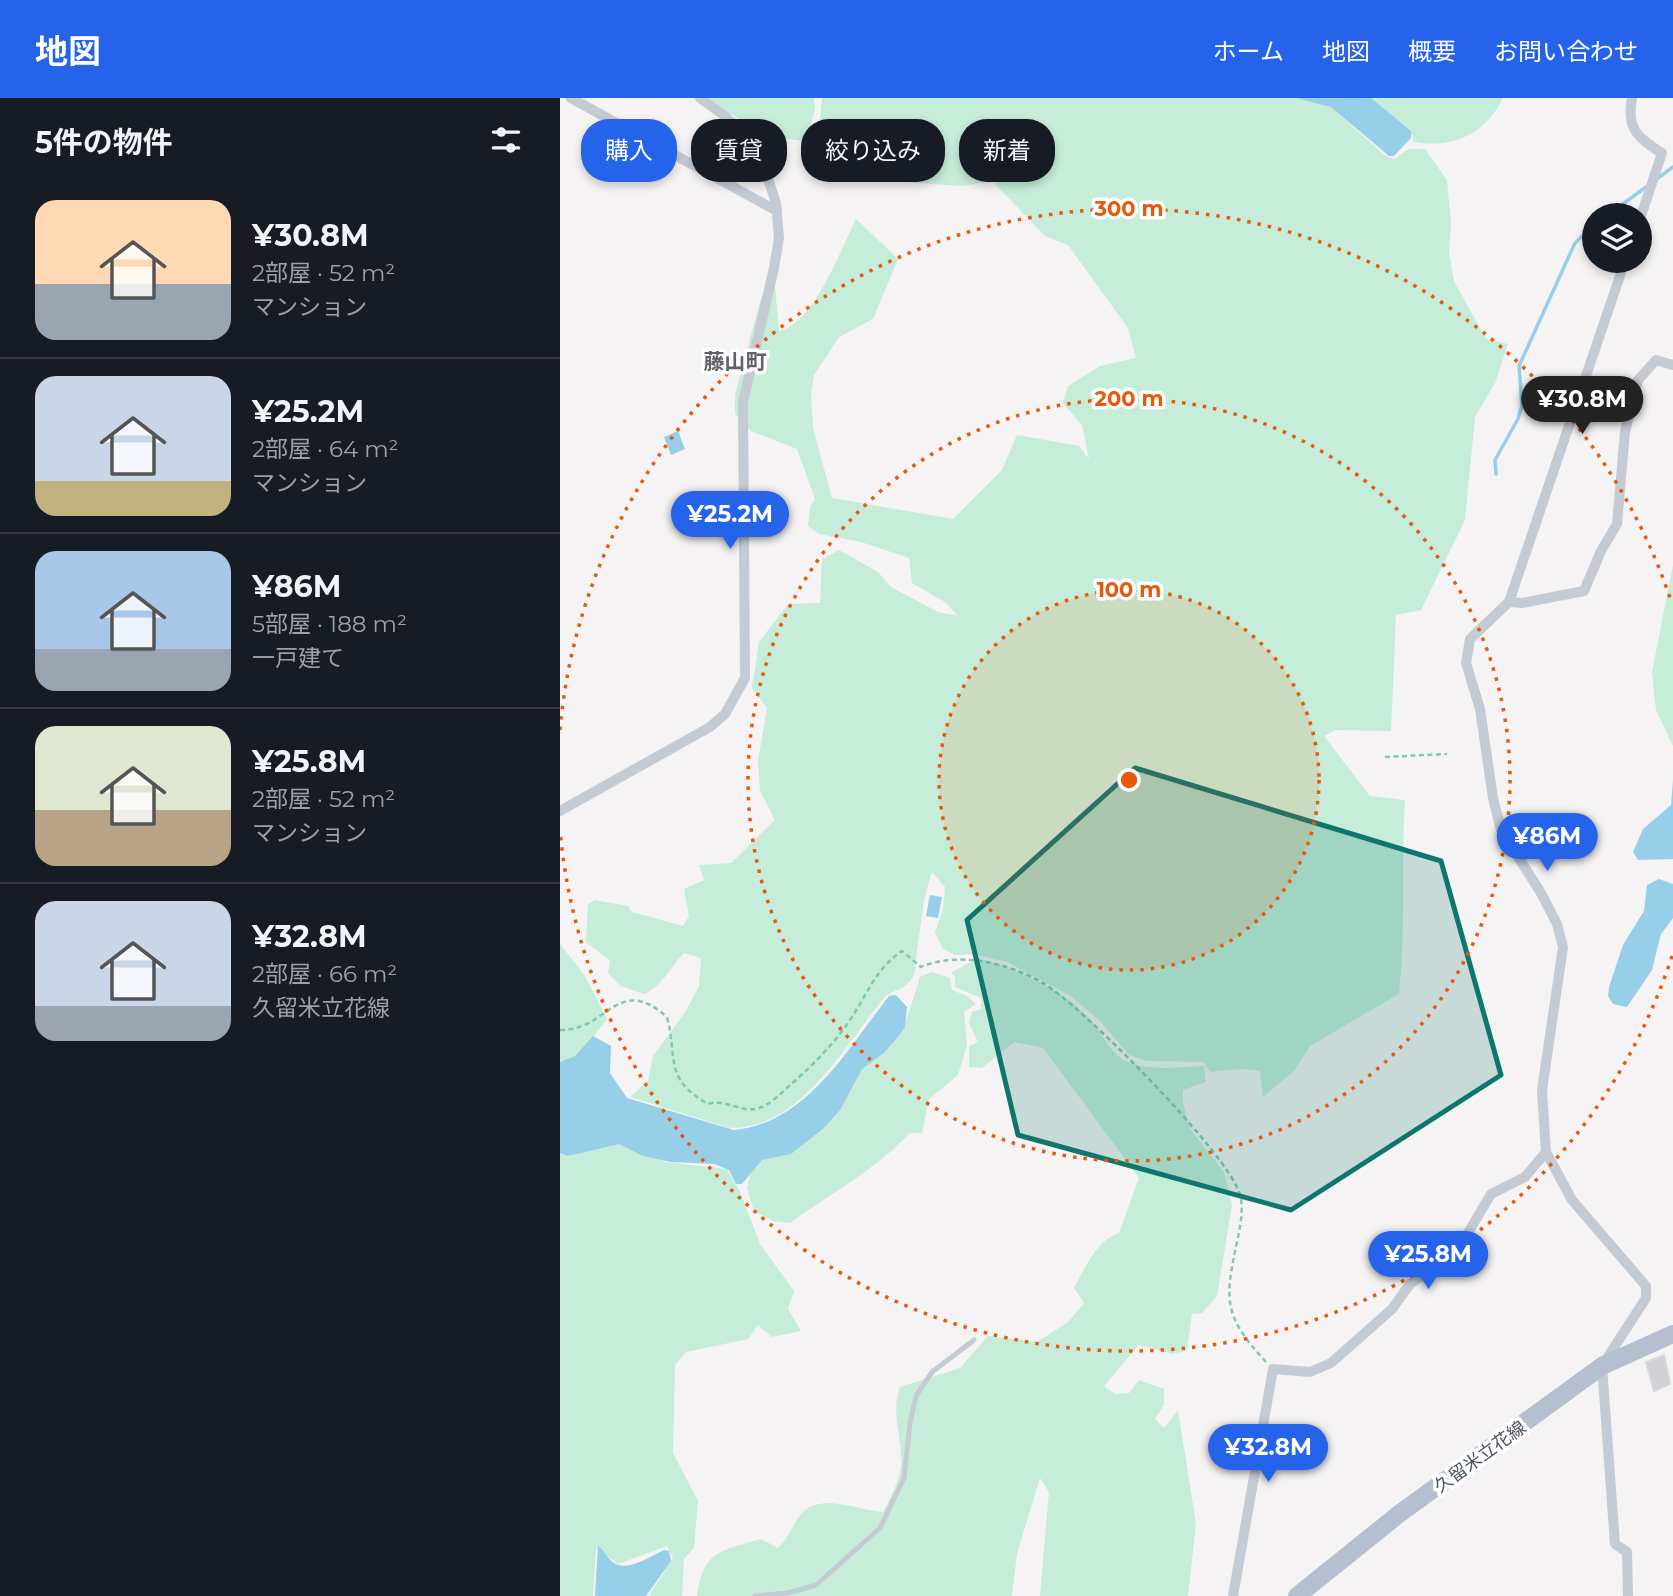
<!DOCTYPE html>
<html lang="ja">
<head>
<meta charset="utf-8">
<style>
	:root { --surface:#171b24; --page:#242831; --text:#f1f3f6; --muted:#9ea1a6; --line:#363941; --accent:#2563eb }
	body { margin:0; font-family:Montserrat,"Noto Sans JP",sans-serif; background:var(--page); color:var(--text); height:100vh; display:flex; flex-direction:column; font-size:26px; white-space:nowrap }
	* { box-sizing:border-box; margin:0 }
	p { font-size:23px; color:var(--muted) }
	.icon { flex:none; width:38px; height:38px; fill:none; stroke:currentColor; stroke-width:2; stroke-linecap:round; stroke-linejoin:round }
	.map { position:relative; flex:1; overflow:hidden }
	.drawer { display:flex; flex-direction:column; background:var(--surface); width:560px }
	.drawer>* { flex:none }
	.guide { position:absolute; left:21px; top:21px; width:665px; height:63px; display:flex; gap:14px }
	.fabs { position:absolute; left:1022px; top:105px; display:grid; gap:14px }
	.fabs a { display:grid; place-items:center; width:70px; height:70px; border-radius:50%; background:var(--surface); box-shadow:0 4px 10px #0003; font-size:35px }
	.price { position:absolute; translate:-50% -60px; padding:0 16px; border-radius:24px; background:var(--accent); color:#fff; font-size:23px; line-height:46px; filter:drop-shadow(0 2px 4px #0008) }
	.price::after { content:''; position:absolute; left:50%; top:42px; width:21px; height:16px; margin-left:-10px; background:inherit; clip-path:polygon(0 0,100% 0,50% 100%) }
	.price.selected { background:#222; color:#fff }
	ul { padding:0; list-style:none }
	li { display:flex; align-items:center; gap:21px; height:175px; padding:0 35px }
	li+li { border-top:2px solid var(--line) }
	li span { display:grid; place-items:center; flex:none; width:196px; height:140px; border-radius:21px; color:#555 }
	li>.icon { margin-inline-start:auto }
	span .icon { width:84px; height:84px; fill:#fffc; stroke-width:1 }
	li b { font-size:30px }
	h2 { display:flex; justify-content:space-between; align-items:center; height:84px; padding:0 35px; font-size:30px }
	.tag { padding:0 24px; border-radius:28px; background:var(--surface); box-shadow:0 4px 10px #0003; font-size:24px; line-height:63px }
	.tag.selected { background:var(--accent); color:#fff }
	header { display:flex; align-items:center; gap:42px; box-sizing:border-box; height:98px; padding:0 35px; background:var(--accent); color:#fff }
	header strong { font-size:33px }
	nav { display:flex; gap:38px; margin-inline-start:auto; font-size:24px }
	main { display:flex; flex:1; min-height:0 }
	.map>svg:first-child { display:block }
	.green { fill:#c6edd9 }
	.water { fill:#96cfe7 }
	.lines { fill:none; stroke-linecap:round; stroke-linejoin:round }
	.stream { stroke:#96cfe7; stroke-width:3.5 }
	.building { fill:#d0d1d6; stroke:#d7d8dd; stroke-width:2 }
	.path { stroke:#80caac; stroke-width:2.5; stroke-dasharray:5 3.5; stroke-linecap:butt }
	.lane { stroke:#c5cbd3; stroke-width:5 }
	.street { stroke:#c5cbd3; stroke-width:10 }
	.primary { stroke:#b5bfcf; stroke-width:18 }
	.marked { fill:#0f766e; fill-opacity:0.2; stroke:#0f766e; stroke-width:5; stroke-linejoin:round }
	.ring { fill:none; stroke:#e8590c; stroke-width:3.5; stroke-dasharray:3.5 7 }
	.labels { text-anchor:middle; stroke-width:7; stroke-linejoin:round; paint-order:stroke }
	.street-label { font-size:18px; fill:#4b545f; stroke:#fff }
	.quarter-label { font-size:21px; font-weight:bold; fill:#5f6267; stroke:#fff }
	.centre { fill:#e8590c; stroke:#fff; stroke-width:3.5 }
	.ring-label { font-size:21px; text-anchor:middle; font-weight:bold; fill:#e8590c; stroke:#fff; stroke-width:7; stroke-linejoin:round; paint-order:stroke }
</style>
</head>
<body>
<header>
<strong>地図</strong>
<nav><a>ホーム</a><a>地図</a><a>概要</a><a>お問い合わせ</a></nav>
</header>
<main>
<section class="drawer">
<h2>5件の物件<svg class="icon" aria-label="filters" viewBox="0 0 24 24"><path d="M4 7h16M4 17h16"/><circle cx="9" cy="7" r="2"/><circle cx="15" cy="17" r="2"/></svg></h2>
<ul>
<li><span style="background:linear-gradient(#ffd9b3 60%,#9aa5b1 0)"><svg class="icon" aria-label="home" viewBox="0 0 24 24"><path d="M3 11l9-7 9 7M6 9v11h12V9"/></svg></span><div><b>¥30.8M</b><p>2部屋 · 52 m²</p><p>マンション</p></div></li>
<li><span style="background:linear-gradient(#c9d6e8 75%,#c2b280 0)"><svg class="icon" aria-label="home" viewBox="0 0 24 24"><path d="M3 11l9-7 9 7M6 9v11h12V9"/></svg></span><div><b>¥25.2M</b><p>2部屋 · 64 m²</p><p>マンション</p></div></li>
<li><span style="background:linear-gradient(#a9c7e8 70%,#9aa5b1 0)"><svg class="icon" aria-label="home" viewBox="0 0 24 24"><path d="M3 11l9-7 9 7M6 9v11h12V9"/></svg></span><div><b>¥86M</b><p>5部屋 · 188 m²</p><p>一戸建て</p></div></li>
<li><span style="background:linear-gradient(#dfe7d0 60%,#b9a48a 0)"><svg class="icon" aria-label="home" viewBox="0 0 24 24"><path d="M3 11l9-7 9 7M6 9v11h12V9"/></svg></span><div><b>¥25.8M</b><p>2部屋 · 52 m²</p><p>マンション</p></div></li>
<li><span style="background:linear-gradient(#c9d6e8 75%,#9aa5b1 0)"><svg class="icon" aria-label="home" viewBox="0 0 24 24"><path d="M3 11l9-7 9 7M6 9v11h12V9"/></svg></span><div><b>¥32.8M</b><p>2部屋 · 66 m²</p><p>久留米立花線</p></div></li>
</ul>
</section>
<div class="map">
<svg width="1113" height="1498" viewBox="0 0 1113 1498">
	<rect width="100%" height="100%" fill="#f5f3f3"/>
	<path class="green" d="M145,0H254L255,10L247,43L209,39Z
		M262,0H736L768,6L823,56L834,61L849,51H865L887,82L891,124L889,154L894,183L926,241L948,246L935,285L915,319L905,422L861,512L836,517L831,633L775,632L764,638L810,698L845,702C841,767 846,832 839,896L750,948L734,973L703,999L700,973L683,971L650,974L644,964L587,963L569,957L540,923L511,898L447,864L413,856L395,857L383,851L375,834L383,812L385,789L372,774C363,799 361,826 357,853C356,860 356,872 353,879C346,892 331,892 324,900C285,947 240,1031 171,1030L170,1027V1030L70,999L88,983L93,958L126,913L139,888L141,860L124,855C110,870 102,888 84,896L61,888L48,875L50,863L26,844L28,806L35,802L68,808L72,814L123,828L129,818L124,791L144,782L139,767L171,765L215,722L200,693L198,663L207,610L192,590L199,544L228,506L260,505L262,461L279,452L318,474L331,489L378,514L398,518L385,504L352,485L349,460L301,444L259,436L248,428L250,409L255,401L237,351L191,333L175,316V297L201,200L215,188L219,233C253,227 281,151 296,121L338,161L313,221L279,239L254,277L251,296L253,330L272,400L393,421L442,372L457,337L519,348L529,361L522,327L503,305L508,288L540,268L576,260L568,230L508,147L485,138L435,86L439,82L402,88L356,85L287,78L256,65Z
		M808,0H943C925,36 893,51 854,44L852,37Z
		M1113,467V648L1096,612L1092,574Z
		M0,846L25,878L47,921L16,961L0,964Z
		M418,860C457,872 497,888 526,917C539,929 549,954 564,962C588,974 618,969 644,968L646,984L623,992V1005L630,1031L664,1074L672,1107L657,1198L642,1215L632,1216L627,1252L613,1256L579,1247L544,1288L555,1296L569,1295L579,1282L604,1291V1307L595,1321L604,1330L618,1312L636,1426L628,1498H480L489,1394L480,1380L457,1455L452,1498H137C144,1451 161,1453 201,1441L218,1450C232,1437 233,1423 243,1414C263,1395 299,1413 323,1414C331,1399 339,1384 341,1367C343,1340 330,1315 340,1289L400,1270L428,1238L477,1244L508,1224L524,1205L514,1190C524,1171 537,1142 559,1135L579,1080L483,950L454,944L422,970L409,969V948L418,944L409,925L412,914L421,911V900L395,889V878L391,875Z
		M371,874L390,880L392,892L407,898L416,906L404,914L407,947L398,977L369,1001L362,1035H350C316,1071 270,1096 230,1125L213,1123L194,1113L187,1090L190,1077L201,1062L231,1055L279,1013L298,974L329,950L344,930L360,879Z
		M52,1046H62L105,1064L167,1071L180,1094L200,1146L234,1193L228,1211L241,1233L212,1239L198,1227L188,1241L126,1254L115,1267L113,1355L138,1403L134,1450L124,1461L122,1498H89L113,1460L107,1448L58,1466L36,1450L33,1498H0V1055L9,1058Z"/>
	<path class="water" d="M736,0H811L851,33V40L834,58H829L771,9Z
		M118,333L125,351L111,357L104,339Z
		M1113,682V761L1078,762L1073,754L1083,731L1111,707Z
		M1099,781L1113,786V820L1101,836L1092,872L1067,909L1053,906L1048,898L1049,889L1063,847L1084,813L1087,787Z
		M370,797L382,799L378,820L366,818Z
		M336,897L347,909L345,929L338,939L324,955L302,971L280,1012L264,1030L231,1056L202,1062L182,1086H176L169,1072L154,1066L111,1064L83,1058L59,1046L8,1058L0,1055V964L15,958L33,938L51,948L50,975L67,1000L174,1032C246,1026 289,949 329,898Z
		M38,1448C44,1452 48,1461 54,1465C68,1474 91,1458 104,1452L109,1453L111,1463L86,1498H35Z"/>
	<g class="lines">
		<path class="stream" d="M1098,80L1113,69
			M1048,117L1086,89
			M936,376L935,362L958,321L962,307L959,268L1015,145L1034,127"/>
	</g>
	<path class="building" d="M1104,1257L1110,1286L1094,1293L1086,1264Z"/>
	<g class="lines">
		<path class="path" d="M825,659L887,656
			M0,932C48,933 57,875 107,919C118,961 103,980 148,1006C166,1000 181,1016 199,1010C211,1006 220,996 229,988C251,969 271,949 288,925C306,899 315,871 342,853L361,869C398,853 449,865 483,885C522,908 669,1056 680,1097C684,1113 680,1129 677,1144C664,1204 664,1218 706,1264"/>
		<path class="lane" d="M195,1498L228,1495L256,1487L320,1430L344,1380L350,1325L356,1298L372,1274L414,1242"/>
		<path class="street" d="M11,0L217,113
			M1072,0C1066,31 1078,40 1102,55L1080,121
			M1065,163L949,504L910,541L906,565L920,611L933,700L941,732L981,795L997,826L1003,849L982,992L986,1054L1012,1102L1086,1188V1200L1042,1268L1055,1446L1067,1454L1068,1498
			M949,504L962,505L1024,493L1041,453L1057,426L1065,334L1078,282L1096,262L1113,267
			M0,713L150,629L165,616L185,580L183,304L214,170L219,140L216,105L200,56L165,18L140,0
			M673,1498L713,1271L750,1274L771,1265L832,1211L850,1186L896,1155L931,1096L965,1079L986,1054"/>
		<path class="primary" d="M737,1498L839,1416L1042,1268L1113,1236"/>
	</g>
	<path class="marked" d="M575,670L881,763L941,977L731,1112L458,1037L407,822Z"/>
	<circle cx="569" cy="682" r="190" fill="#e8590c" fill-opacity=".12"/>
	<g class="ring">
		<circle cx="569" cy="682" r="190"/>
		<circle cx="569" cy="682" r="381"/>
		<path d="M1112 858A571 571 0 0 1 0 732M0 632A571 571 0 0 1 1112 506"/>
	</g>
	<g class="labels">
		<g class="street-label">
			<text transform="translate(920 1359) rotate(-36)" y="6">久留米立花線</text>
		</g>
		<g class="quarter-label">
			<text x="175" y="271">藤山町</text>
		</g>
	</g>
	<circle cx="569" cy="682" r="10" class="centre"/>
	<g class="ring-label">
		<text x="569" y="118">300 m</text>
		<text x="569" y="308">200 m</text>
		<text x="569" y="499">100 m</text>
	</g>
</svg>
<div class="fabs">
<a><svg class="icon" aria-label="layers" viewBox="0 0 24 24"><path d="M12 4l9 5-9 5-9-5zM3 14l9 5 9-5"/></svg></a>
</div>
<b class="price selected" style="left:1022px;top:338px">¥30.8M</b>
<b class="price" style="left:170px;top:453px">¥25.2M</b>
<b class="price" style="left:987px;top:775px">¥86M</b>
<b class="price" style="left:868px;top:1193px">¥25.8M</b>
<b class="price" style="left:708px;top:1386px">¥32.8M</b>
<div class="guide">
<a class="tag selected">購入</a>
<a class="tag">賃貸</a>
<a class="tag">絞り込み</a>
<a class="tag">新着</a>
</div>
</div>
</main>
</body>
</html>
